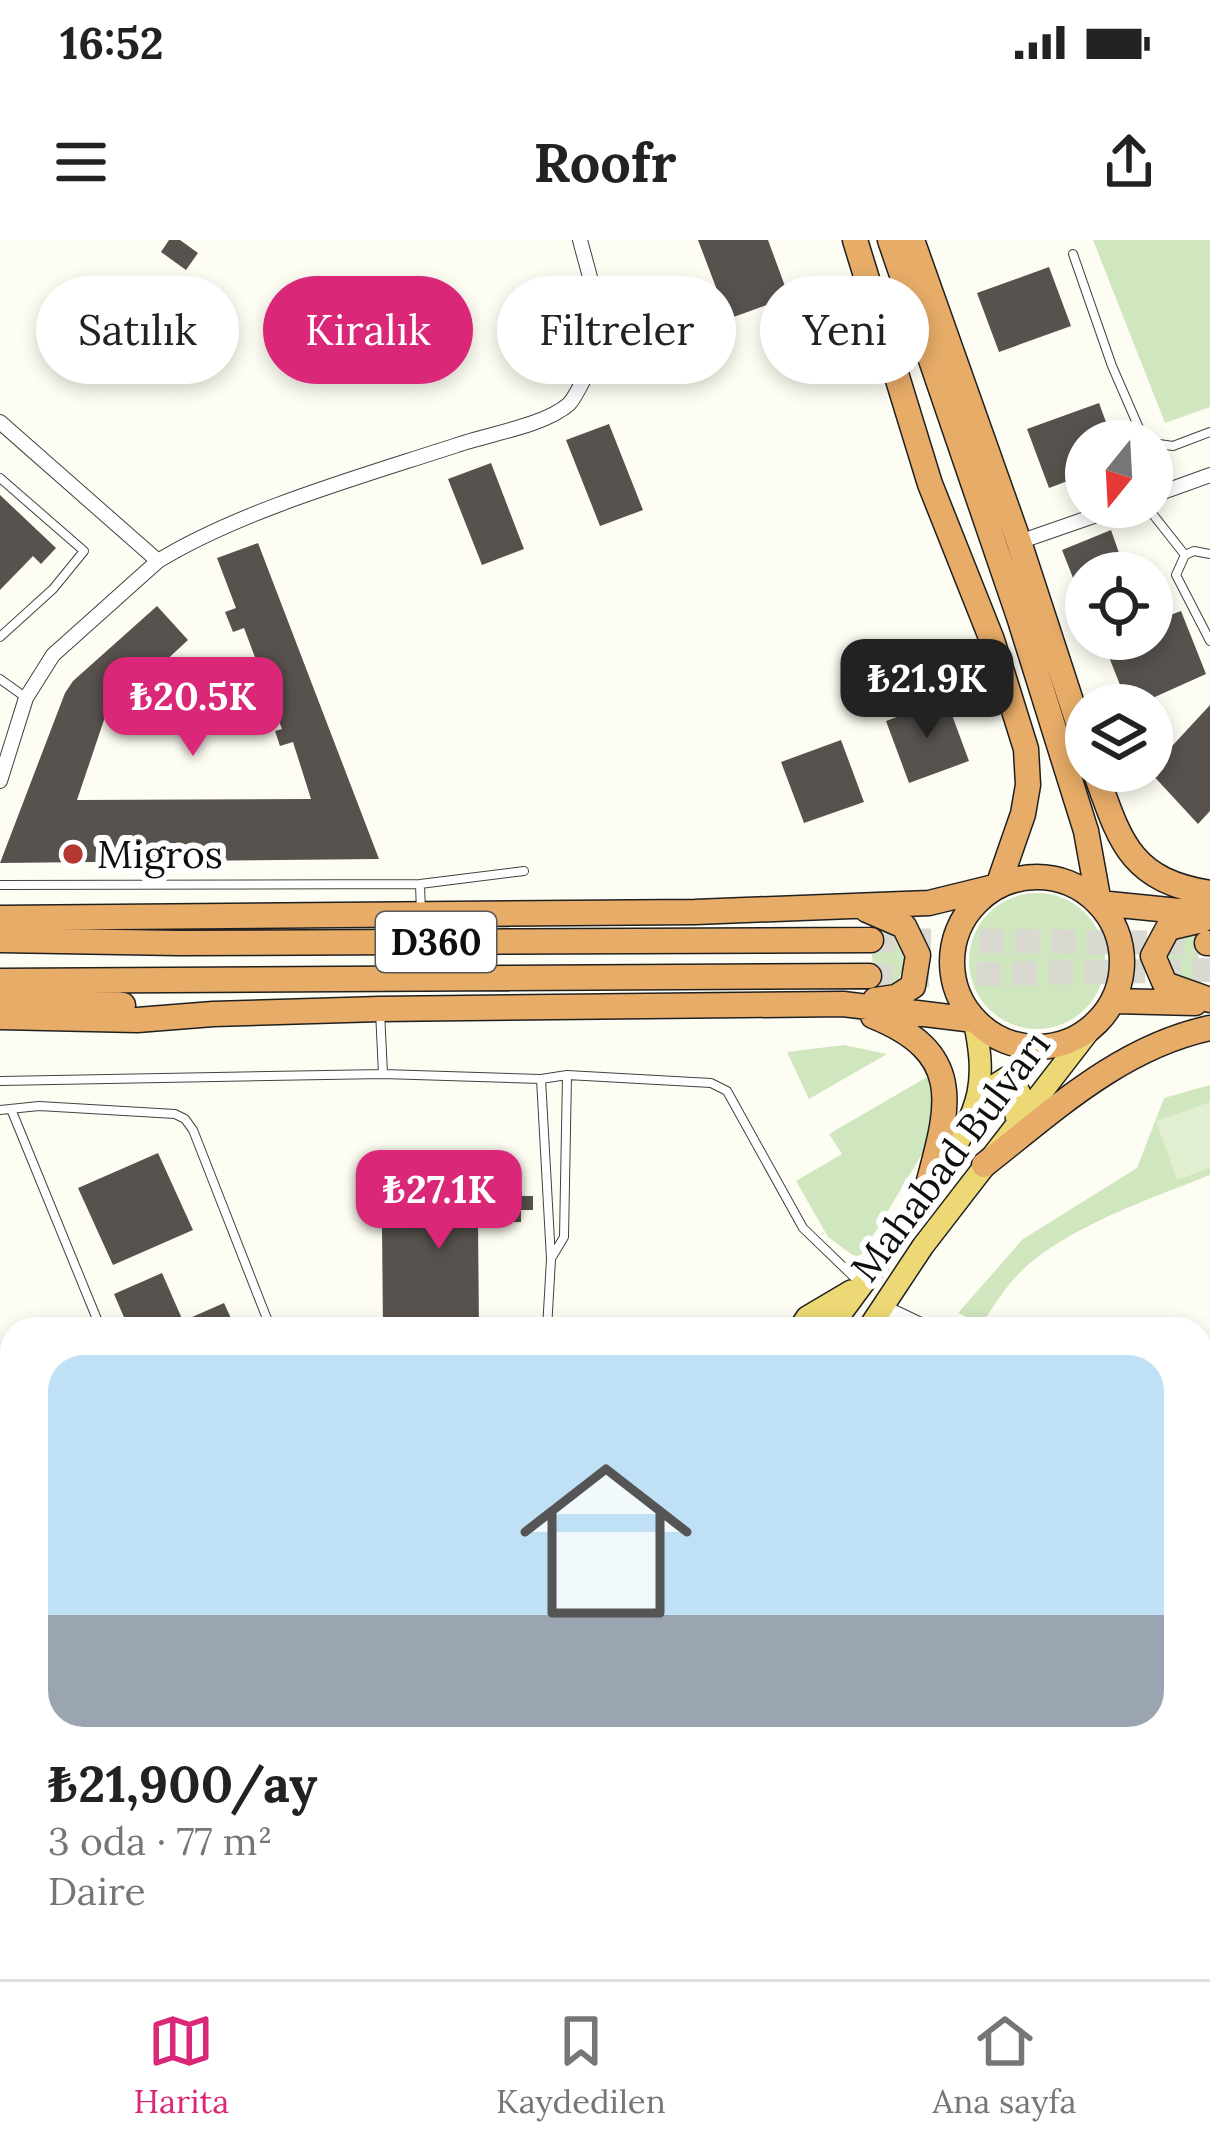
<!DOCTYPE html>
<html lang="tr">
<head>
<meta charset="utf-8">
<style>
	:root { --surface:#fff; --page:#f6f6f6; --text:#222; --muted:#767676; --line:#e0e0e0; --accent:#db2777 }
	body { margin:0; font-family:Lora,serif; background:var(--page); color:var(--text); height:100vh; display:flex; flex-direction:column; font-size:45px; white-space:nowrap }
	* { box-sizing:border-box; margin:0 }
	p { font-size:39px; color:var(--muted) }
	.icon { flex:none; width:66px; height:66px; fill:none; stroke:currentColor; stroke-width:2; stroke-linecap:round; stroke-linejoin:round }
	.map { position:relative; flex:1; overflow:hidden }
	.drawer { position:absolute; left:0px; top:1077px; width:1212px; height:663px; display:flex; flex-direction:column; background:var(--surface); border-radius:36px 36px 0 0; box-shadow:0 6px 18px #0003 }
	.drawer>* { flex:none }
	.top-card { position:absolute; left:36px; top:36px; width:1140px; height:108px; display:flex; gap:24px }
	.needle { width:78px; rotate:198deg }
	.controls { position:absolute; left:1065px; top:180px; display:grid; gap:24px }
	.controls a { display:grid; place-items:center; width:108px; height:108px; border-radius:50%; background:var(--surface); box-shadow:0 6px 18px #0003; font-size:60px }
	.price { position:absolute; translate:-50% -102px; padding:0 27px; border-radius:24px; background:var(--accent); color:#fff; font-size:39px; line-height:78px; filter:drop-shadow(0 3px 6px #0008) }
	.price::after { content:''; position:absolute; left:50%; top:72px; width:36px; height:27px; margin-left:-18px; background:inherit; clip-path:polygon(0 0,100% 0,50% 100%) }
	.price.active { background:#222; color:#fff }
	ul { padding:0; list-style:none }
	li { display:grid; align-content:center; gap:24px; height:636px; padding:0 48px }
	li span { display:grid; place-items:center; height:372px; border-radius:36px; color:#555 }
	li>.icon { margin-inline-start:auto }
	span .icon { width:216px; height:216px; fill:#fffc; stroke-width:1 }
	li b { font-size:51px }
	.pill { padding:0 42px; border-radius:54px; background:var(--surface); box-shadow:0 6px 18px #0003; font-size:42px; line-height:108px }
	.pill.active { background:var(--accent); color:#fff }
	.status { display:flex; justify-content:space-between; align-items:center; height:84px; padding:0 60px; background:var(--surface); direction:ltr }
	.status svg { height:33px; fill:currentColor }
	header { display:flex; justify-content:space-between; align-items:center; height:156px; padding:0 48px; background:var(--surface); font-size:54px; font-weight:800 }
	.dock { display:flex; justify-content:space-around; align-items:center; height:168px; border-top:3px solid var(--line); background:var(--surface); font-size:33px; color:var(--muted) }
	.dock a { display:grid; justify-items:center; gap:6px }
	.dock .active { color:var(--accent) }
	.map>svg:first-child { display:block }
	.green { fill:#d0e6bf }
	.pitch { fill:#e1eed0 }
	.building { fill:#57524d }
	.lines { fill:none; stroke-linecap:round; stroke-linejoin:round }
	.highway-tunnel { stroke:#dad9d1; stroke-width:24; stroke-dasharray:24 12; stroke-linecap:butt }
	.lane-casing { stroke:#424242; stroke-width:10 }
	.street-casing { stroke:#424242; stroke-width:16 }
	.primary-casing { stroke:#202020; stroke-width:24 }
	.highway-casing { stroke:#202020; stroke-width:27 }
	.lane { stroke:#fff; stroke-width:8 }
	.street { stroke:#fff; stroke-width:14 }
	.primary { stroke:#ecd975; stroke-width:21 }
	.highway { stroke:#e7ac68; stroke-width:24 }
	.poi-dot { fill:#b43733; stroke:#fff; stroke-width:4.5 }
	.labels { text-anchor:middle; stroke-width:12; stroke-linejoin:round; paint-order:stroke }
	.shield { fill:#fff; stroke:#575757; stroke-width:3 }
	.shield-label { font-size:36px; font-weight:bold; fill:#0f0f0f }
	.poi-label { font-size:39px; fill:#0f0f0f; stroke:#fff; text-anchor:start }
	.street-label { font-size:39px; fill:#0f0f0f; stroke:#fff }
</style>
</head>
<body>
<div class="status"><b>16:52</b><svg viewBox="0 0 49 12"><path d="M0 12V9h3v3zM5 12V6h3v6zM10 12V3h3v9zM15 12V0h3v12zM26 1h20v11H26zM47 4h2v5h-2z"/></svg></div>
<header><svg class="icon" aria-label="menu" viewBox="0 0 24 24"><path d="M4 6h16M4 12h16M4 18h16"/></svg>Roofr<svg class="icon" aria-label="share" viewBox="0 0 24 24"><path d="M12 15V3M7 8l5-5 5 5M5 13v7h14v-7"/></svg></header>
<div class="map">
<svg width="1210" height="1739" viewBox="0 0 1210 1739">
	<rect width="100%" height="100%" fill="#fefdf3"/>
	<path class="green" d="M1093,0H1210V167L1165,183Z
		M969 721a68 68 0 1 1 136 0a68 68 0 1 1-136 0Z
		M870,689L901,699L908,716L897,743L875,751Z
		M1198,689V750L1177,744C1165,714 1161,699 1198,689Z
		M844,805L887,814L809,859L787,812Z
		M934,833V894L862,1014L855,1017L828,997L796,941L842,914L829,894Z
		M1210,845V935C1152,958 1055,991 1014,1039C1002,1052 992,1069 982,1084L958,1073L1023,999L1137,928L1164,858Z
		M1210,1601V1685L1200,1682V1628Z
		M1200,1697L1210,1700V1739H1157L1161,1728H1200Z
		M692,1728H899L891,1739H706Z
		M915,1728H1035L1032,1739H907Z"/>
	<path class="pitch" d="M1210,862V928L1177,940L1156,881Z"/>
	<path class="building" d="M169,0H180L198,13L186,30L161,12Z
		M698,0H768L789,57L728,79Z
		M1049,27L1071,86L999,112L977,53Z
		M687,44L702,86L641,108L625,67Z
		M1099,163L1113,201H1086V234L1049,248L1027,189Z
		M609,184L643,270L600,286L566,200Z
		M491,223L524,309L482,325L448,239Z
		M0,255L56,308L41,324L33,316L0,350Z
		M1111,290L1126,333H1086L1085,368L1062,310Z
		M258,303L379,619L0,623L65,453L73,441L157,366L188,400L105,477L77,560L311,559L293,502L280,506L275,491L282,489L244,388L233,392L225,372L236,368L217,318Z
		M1181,371L1206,434L1137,465H1128L1103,402L1152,399V382Z
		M946,459L969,521L909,543L886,481Z
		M1210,465V571L1198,584L1149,531Z
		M841,500L864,562L804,583L781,522Z
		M158,913L193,990L113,1025L78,948Z
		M400,937H467L468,952H522V956H533V970H521V982L478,983L479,1089H383L382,987H400Z
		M162,1033L183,1081L224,1063L236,1089H129L114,1054Z"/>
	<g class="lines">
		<path class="highway-tunnel" d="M871,700L1207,703
			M869,736L1210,730"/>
		<defs>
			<path id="lane" d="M1073,14L1112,126L1142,195L1150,201
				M1152,203L1173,206L1210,192
				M0,238L84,311L53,349L0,397
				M1147,267L1185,315
				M1185,315L1176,335L1210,401
				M1185,315L1194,311L1210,314
				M0,439L25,457
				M420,644L421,672
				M0,645L420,644L524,631
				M380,771L383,834
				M541,839L551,1019L547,1089
				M0,841L383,834L541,839L567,835L711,843L727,851L803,988L859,1042
				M11,869L101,1089
				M0,870L39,866L175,874L185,879L193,890L271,1089
				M552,1017L564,997L567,835
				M0,1225L7,1244L0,1257
				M47,1739L54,1728
				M252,1739L259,1728"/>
			<path id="street" d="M0,182L158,321L53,415L26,458L0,541
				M1152,256L1210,235
				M1019,302L1120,267
				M158,321C241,270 363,236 457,205C488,194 544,186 569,164C574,159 579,148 583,141C612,96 592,47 580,0
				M883,1067L929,1089
				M1200,1234L1210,1239
				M1200,1288L1210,1259
				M521,1728L535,1739
				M1051,1739L1054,1728"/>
			<path id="primary" d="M978,856L1006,838L1015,843L1021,856L1016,876
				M799,1089L807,1077L851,1051
				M830,1089C869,1033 965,916 978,853C983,829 979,804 974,780
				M868,1089L923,1006L1092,787
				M330,1739L338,1728
				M365,1739L373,1728
				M413,1739L420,1728
				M456,1739L463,1728"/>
			<path id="highway" d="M890,0L1019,377L1086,591L1099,663L1210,674
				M912,0L1019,302L1086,507
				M1095,531C1120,601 1129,640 1210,653
				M952 722a85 85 0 1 1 170 0a85 85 0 1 1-170 0Z
				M867,670L904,686L918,715L913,746L896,757L875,760
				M0,678L695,672L929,663L998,646L1023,574L1028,545L1026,509L992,400L930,244L855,0
				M1202,680L1168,688L1153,716L1165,744L1210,760
				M0,700L178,703L871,700
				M1207,703H1210
				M0,741L869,736
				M2,754L123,765
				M1114,761L1195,763
				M873,776C970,815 947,871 926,952
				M0,777L137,780L213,774L380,769L843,764L974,780
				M984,925C1054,870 1121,807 1210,788"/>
		</defs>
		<use href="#lane" class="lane-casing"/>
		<use href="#street" class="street-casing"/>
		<use href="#primary" class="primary-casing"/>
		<use href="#highway" class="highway-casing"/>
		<use href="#lane" class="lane"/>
		<use href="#street" class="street"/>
		<use href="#primary" class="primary"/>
		<use href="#highway" class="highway"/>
	</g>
	<circle class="poi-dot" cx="73" cy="614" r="12"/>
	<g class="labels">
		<rect class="shield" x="376" y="672" width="120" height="60" rx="9"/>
		<g class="shield-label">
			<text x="436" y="715">D360</text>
		</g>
		<g class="poi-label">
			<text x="97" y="628">Migros</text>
		</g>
		<g class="street-label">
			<text transform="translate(950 916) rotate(-53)" y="14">Mahabad Bulvarı</text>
		</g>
	</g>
</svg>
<div class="controls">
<a><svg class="needle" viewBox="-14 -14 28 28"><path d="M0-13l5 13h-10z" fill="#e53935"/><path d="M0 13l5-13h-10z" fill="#767676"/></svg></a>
<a><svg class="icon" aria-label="locate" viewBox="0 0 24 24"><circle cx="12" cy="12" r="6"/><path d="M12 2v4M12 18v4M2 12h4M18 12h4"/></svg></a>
<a><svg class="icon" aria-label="layers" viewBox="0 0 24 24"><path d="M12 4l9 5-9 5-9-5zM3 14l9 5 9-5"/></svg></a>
</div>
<b class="price active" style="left:927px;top:501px">₺21.9K</b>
<b class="price" style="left:193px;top:519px">₺20.5K</b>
<b class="price" style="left:439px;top:1012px">₺27.1K</b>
<div class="top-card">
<a class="pill">Satılık</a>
<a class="pill active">Kiralık</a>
<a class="pill">Filtreler</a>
<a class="pill">Yeni</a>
</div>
<section class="drawer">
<ul>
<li><span style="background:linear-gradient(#bfe0f5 70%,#9aa5b1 0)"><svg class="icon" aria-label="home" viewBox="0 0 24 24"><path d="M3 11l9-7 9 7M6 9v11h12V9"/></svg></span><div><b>₺21,900/ay</b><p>3 oda · 77 m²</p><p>Daire</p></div></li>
</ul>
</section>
</div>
<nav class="dock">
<a class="active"><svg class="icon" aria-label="map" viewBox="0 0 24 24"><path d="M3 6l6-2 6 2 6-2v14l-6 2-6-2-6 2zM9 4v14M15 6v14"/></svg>Harita</a>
<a><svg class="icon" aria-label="saved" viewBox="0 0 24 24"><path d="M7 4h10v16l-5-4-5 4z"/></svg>Kaydedilen</a>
<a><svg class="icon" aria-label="home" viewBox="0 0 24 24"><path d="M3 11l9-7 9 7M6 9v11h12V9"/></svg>Ana sayfa</a>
</nav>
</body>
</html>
